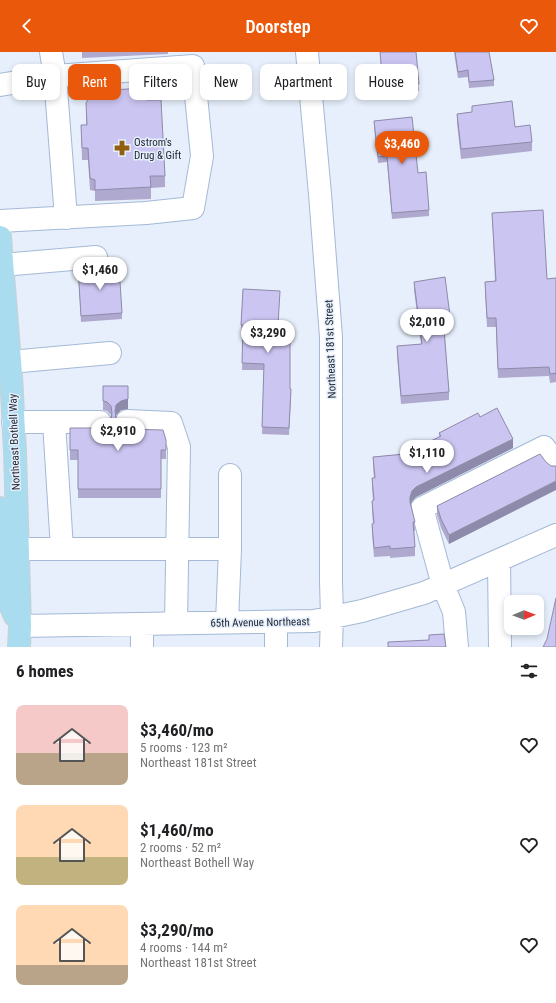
<!DOCTYPE html>
<html lang="en">
<head>
<meta charset="utf-8">
<style>
	:root { --surface:#fff; --page:#f2f2f2; --text:#202124; --muted:#757577; --accent:#ea580c }
	body { margin:0; font-family:"Roboto Condensed",sans-serif; background:var(--page); color:var(--text); height:100vh; display:flex; flex-direction:column; font-size:15px; white-space:nowrap }
	* { box-sizing:border-box; margin:0 }
	p { font-size:13px; color:var(--muted) }
	.icon { flex:none; width:22px; height:22px; fill:none; stroke:currentColor; stroke-width:2; stroke-linecap:round; stroke-linejoin:round }
	.map { position:relative; height:595px; overflow:hidden }
	.panel { display:flex; flex-direction:column; background:var(--surface); flex:1 }
	.panel>* { flex:none }
	.guide { position:absolute; left:12px; top:12px; width:532px; height:36px; display:flex; gap:8px }
	.needle { width:26px; rotate:89deg }
	.buttons { position:absolute; left:504px; top:543px; display:grid; gap:8px }
	.buttons a { display:grid; place-items:center; width:40px; height:40px; border-radius:8px; background:var(--surface); box-shadow:0 2px 6px #0003; font-size:20px }
	.price { position:absolute; translate:-50% -34px; padding:0 9px; border-radius:14px; background:#fff; color:#222; font-size:13px; line-height:26px; filter:drop-shadow(0 1px 2px #0008) }
	.price::after { content:''; position:absolute; left:50%; top:24px; width:12px; height:9px; margin-left:-6px; background:inherit; clip-path:polygon(0 0,100% 0,50% 100%) }
	.price.selected { background:var(--accent); color:#fff }
	ul { padding:0; list-style:none }
	li { display:flex; align-items:center; gap:12px; height:100px; padding:0 16px }
	li span { display:grid; place-items:center; flex:none; width:112px; height:80px; border-radius:8px; color:#555 }
	li>.icon { margin-inline-start:auto }
	span .icon { width:48px; height:48px; fill:#fffc; stroke-width:1 }
	li b { font-size:17px }
	h2 { display:flex; justify-content:space-between; align-items:center; height:48px; padding:0 16px; font-size:17px }
	.pill { padding:0 14px; border-radius:8px; background:var(--surface); box-shadow:0 2px 6px #0003; font-size:14px; line-height:36px }
	.pill.selected { background:var(--accent); color:#fff }
	header { display:flex; justify-content:space-between; align-items:center; height:52px; padding:0 16px; background:var(--accent); color:#fff; font-size:18px; font-weight:600 }
	.map>svg:first-child { display:block }
	.lines { fill:none; stroke-linecap:round; stroke-linejoin:round }
	.minor-casing { stroke:#a4b9d6; stroke-width:24 }
	.major-casing { stroke:#ced0d2; stroke-width:24 }
	.minor { stroke:#fff; stroke-width:22 }
	.major { stroke:#a8dcee; stroke-width:22 }
	.wall { fill:#afa9d0 }
	.shaded-wall { fill:#8e8aa9 }
	.building { fill:#cbc5f2; stroke:#8e8aa9 }
	.labels { text-anchor:middle; stroke-width:3; stroke-linejoin:round; paint-order:stroke }
	.poi-label { font-size:11px; fill:#212934; stroke:#e6effb; text-anchor:start }
	.street-label { font-size:11px; fill:#212934; stroke:#e6effb }
</style>
</head>
<body>
<header><svg class="icon" aria-label="back" viewBox="0 0 24 24"><path d="M15 5l-7 7 7 7"/></svg>Doorstep<svg class="icon" aria-label="heart" viewBox="0 0 24 24"><path d="M12 20l-8-8c-3-5 5-10 8-4 3-6 11-1 8 4z"/></svg></header>
<div class="map">
<svg width="556" height="595" viewBox="0 0 556 595">
	<rect width="100%" height="100%" fill="#e6effb"/>
	<g class="lines">
		<defs>
			<path id="minor" d="M51,0L55,24L66,166
				M307,0L320,142L331,285V529L332,565L331,595
				M0,33L55,24L193,14L202,104L193,156L146,161L0,169
				M2,213L96,205
				M10,310L110,301
				M127,369L171,371L179,395L176,571
				M13,370H100
				M54,370L62,497
				M17,497H230L227,570
				M230,497V423
				M499,508L500,595
				M20,574L314,569L362,559L424,541L556,483
				M142,595V572
				M276,595V570
				M457,595L454,560L443,533L422,456L544,395L556,411"/>
			<path id="major" d="M0,185L11,322L15,400L20,574L19,595
				M0,456L2,535L15,564"/>
		</defs>
		<use href="#minor" class="minor-casing"/>
		<use href="#major" class="major-casing"/>
		<use href="#minor" class="minor"/>
		<use href="#major" class="major"/>
	</g>
	<path class="wall" d="M82,0H168V2L82,6Z
		M380,0H416L419,39L383,41Z
		M454,0H489L494,28V34L469,36L468,25L458,26Z
		M146,48L165,124V135L151,136V147L95,149V139L90,138L88,108H82L81,73H86V51Z
		M472,54L515,75L532,90V99L461,107L457,71V62L472,60Z
		M374,69L418,121L429,158V164L392,167L387,110L378,111L374,76Z
		M492,161L547,227L556,226V332V330L550,331L549,324L498,326L496,275H487L485,239V230L495,229Z
		M78,216L122,261V267L81,270Z
		M414,230L450,264V272L444,273L449,340V348L401,352L397,303V294L421,292L414,238Z
		M243,237L278,290L290,337L291,344L289,383L262,382L264,318H242L243,280H241V273Z
		M103,334L128,357L121,358L116,363V366L128,377L166,388V407H161V446H78V408H70V376H102L111,367V363L107,359L103,358Z
		M480,365L513,396L416,445L412,449L411,452L415,470V479H414L415,495V504L390,506V504L374,505L372,481V472H373L372,458V449H373L372,435V426H374L373,414V405L423,400V393L439,385V381Z
		M540,402L449,492L441,476L437,463V454Z"/>
	<path class="shaded-wall" d="M128,334V357L121,358L116,363L115,369V359L116,353Z
		M513,387V396L416,445L412,449L410,454V445L412,439L416,435Z
		M556,429V438L449,492V483Z"/>
	<path class="building" d="M380,0H416L419,32L383,34Z
		M455,0H489L494,28L469,30L468,18L458,20Z
		M146,36V48H161L165,124H150L151,135L95,138V128L90,126L88,96H82L81,73H87L86,51L93,39Z
		M512,49L515,75L530,73L532,90L461,97L457,62L472,60V54Z
		M412,65L418,121L426,120L429,158L392,161L387,104L378,105L374,69Z
		M543,158L547,227L556,226V323V321L550,322L549,315L498,317L496,266H487L485,230L496,229L492,161Z
		M119,214L122,261L81,264L78,216Z
		M445,225L450,264L443,265L449,340L401,344L397,294L422,292L414,230Z
		M243,237L280,239L277,290L290,291V337H291L289,376L262,375L264,312L242,311L243,273H241Z
		M103,334H128V347L121,349L116,353L115,359L116,366L121,370L128,372V377L163,378L166,388V398H161V437H78V398H70V376H102V373L107,371L111,367L112,361L111,354L107,350L103,349Z
		M497,356L513,387L416,435L412,439L410,445V450L415,470H413L415,495L390,497V494L374,496L372,472L374,471L372,449L374,448L372,426H375L373,405L426,400L423,393L441,384L439,381L478,361L480,365Z
		M540,402L546,410L551,414H556V429L449,483L441,467L437,454Z
		M556,546V595H543L547,587Z
		M444,582L446,595H388V590L429,588V583Z"/>
	<defs>
		<symbol id="pharmacy-bare" viewBox="-9 -9 18 18"><path d="M-2-6h4v4h4v4h-4v4h-4v-4h-4v-4h4Z" fill="#925f11" stroke="#e6effb" stroke-width="2.5" paint-order="stroke"/></symbol>
	</defs>
	<g fill-rule="evenodd">
		<use href="#pharmacy-bare" x="111" y="85" width="22" height="22"/>
	</g>
	<g class="labels">
		<g class="poi-label">
			<text x="134" y="94">Ostrom's<tspan x="134" dy="13">Drug &amp; Gift</tspan></text>
		</g>
		<g class="street-label">
			<text transform="translate(330 297) rotate(-92)" y="4">Northeast 181st Street</text>
			<text transform="translate(14 390) rotate(-92)" y="4">Northeast Bothell Way</text>
			<text transform="translate(260 570) rotate(-1)" y="4">65th Avenue Northeast</text>
		</g>
	</g>
</svg>
<div class="buttons">
<a><svg class="needle" viewBox="-14 -14 28 28"><path d="M0-13l5 13h-10z" fill="#e53935"/><path d="M0 13l5-13h-10z" fill="#757577"/></svg></a>
</div>
<b class="price selected" style="left:402px;top:113px">$3,460</b>
<b class="price" style="left:100px;top:239px">$1,460</b>
<b class="price" style="left:427px;top:291px">$2,010</b>
<b class="price" style="left:268px;top:302px">$3,290</b>
<b class="price" style="left:118px;top:400px">$2,910</b>
<b class="price" style="left:427px;top:422px">$1,110</b>
<div class="guide">
<a class="pill">Buy</a>
<a class="pill selected">Rent</a>
<a class="pill">Filters</a>
<a class="pill">New</a>
<a class="pill">Apartment</a>
<a class="pill">House</a>
</div>
</div>
<section class="panel">
<h2>6 homes<svg class="icon" aria-label="filters" viewBox="0 0 24 24"><path d="M4 7h16M4 17h16"/><circle cx="9" cy="7" r="2"/><circle cx="15" cy="17" r="2"/></svg></h2>
<ul>
<li><span style="background:linear-gradient(#f6c9c9 60%,#b9a48a 0)"><svg class="icon" aria-label="home" viewBox="0 0 24 24"><path d="M3 11l9-7 9 7M6 9v11h12V9"/></svg></span><div><b>$3,460/mo</b><p>5 rooms · 123 m²</p><p>Northeast 181st Street</p></div><svg class="icon" aria-label="heart" viewBox="0 0 24 24"><path d="M12 20l-8-8c-3-5 5-10 8-4 3-6 11-1 8 4z"/></svg></li>
<li><span style="background:linear-gradient(#ffd9b3 65%,#c2b280 0)"><svg class="icon" aria-label="home" viewBox="0 0 24 24"><path d="M3 11l9-7 9 7M6 9v11h12V9"/></svg></span><div><b>$1,460/mo</b><p>2 rooms · 52 m²</p><p>Northeast Bothell Way</p></div><svg class="icon" aria-label="heart" viewBox="0 0 24 24"><path d="M12 20l-8-8c-3-5 5-10 8-4 3-6 11-1 8 4z"/></svg></li>
<li><span style="background:linear-gradient(#ffd9b3 75%,#b9a48a 0)"><svg class="icon" aria-label="home" viewBox="0 0 24 24"><path d="M3 11l9-7 9 7M6 9v11h12V9"/></svg></span><div><b>$3,290/mo</b><p>4 rooms · 144 m²</p><p>Northeast 181st Street</p></div><svg class="icon" aria-label="heart" viewBox="0 0 24 24"><path d="M12 20l-8-8c-3-5 5-10 8-4 3-6 11-1 8 4z"/></svg></li>
</ul>
</section>
</body>
</html>
